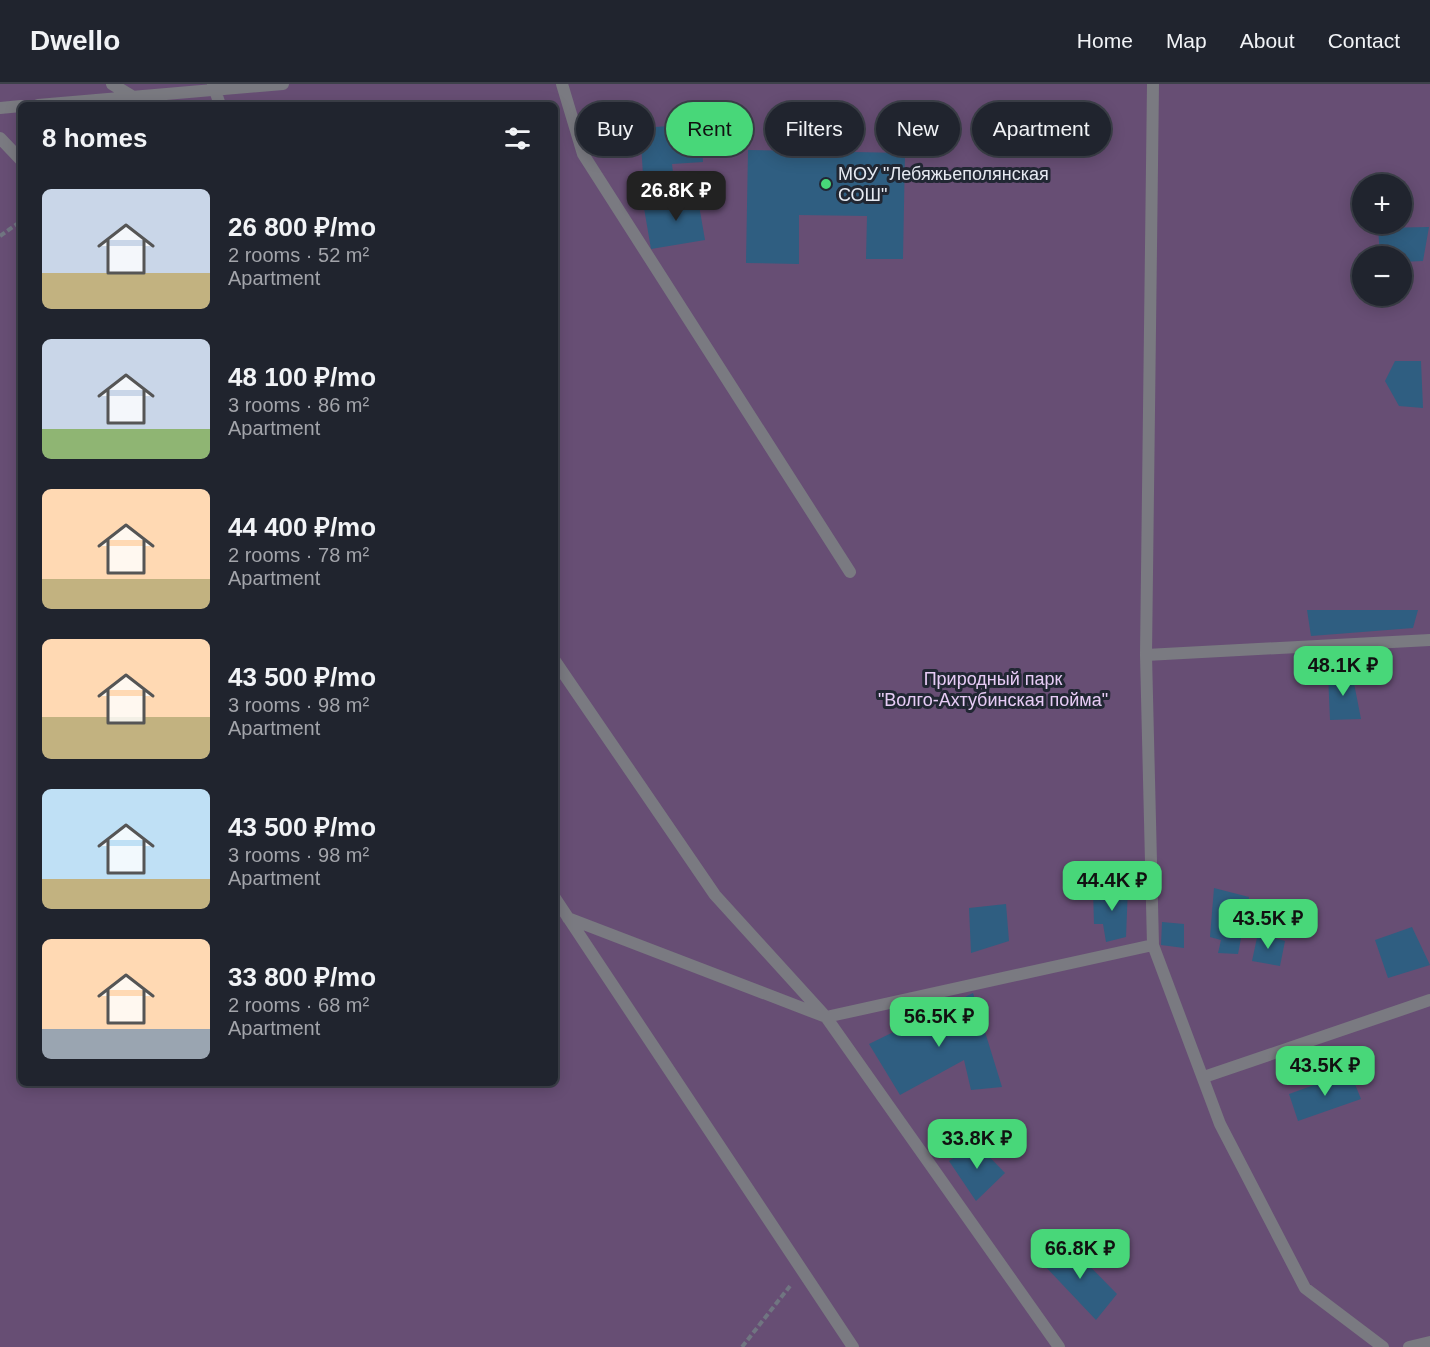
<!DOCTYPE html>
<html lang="en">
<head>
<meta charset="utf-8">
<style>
	:root { --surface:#20242e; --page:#2d303a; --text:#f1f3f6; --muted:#a2a4aa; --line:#3d414a; --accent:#48d779 }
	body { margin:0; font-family:Helvetica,sans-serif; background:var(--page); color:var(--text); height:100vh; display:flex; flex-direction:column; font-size:22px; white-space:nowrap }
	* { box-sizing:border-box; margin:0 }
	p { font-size:20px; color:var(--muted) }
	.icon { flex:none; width:33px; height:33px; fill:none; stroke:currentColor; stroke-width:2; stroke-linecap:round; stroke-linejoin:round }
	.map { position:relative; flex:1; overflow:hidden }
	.side { position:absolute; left:18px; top:18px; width:540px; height:984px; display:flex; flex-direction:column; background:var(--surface); border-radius:9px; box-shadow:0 3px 15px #0003,0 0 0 2px var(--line) }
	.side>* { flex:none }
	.hud { position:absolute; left:576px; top:18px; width:570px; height:54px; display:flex; gap:12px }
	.tools { position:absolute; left:1352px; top:90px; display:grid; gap:12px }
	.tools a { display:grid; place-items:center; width:60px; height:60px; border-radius:50%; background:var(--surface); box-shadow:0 3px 15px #0003,0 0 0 2px var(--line); font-size:30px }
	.price { position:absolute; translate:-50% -51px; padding:0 14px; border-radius:12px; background:var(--accent); color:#111; font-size:20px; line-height:39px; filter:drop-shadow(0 2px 3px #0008) }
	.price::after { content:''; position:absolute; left:50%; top:36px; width:18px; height:14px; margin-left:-9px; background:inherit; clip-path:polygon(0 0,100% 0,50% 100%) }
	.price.on { background:#222; color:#fff }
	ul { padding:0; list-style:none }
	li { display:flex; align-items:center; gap:18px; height:150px; padding:0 24px }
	li span { display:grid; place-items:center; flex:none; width:168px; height:120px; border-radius:9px; color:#555 }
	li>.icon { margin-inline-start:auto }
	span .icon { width:72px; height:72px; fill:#fffc; stroke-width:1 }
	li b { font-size:26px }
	h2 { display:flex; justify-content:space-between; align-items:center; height:72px; padding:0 24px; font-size:26px }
	.chip { padding:0 21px; border-radius:27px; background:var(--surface); box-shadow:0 3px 15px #0003,0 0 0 2px var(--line); font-size:21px; line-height:54px }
	.chip.on { background:var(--accent); color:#111 }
	header { display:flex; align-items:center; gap:36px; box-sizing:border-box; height:84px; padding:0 30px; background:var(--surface); border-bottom:2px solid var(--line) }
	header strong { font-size:28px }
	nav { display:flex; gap:33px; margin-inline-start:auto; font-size:21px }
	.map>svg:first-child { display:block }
	.green { fill:#674e74; fill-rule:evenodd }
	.building { fill:#2f5e81 }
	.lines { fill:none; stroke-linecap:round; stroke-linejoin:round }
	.path { stroke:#707581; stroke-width:4; stroke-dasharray:6 3; stroke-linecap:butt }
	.minor { stroke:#7a7a81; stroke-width:12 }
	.poi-dot { fill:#48d779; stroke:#212733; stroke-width:2 }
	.labels { text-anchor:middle; stroke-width:6; stroke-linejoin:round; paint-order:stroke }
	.poi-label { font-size:18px; fill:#e6eaf2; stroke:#212733; text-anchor:start }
	.park-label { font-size:18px; fill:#e7ccf6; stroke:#212733 }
</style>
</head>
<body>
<header>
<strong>Dwello</strong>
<nav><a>Home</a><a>Map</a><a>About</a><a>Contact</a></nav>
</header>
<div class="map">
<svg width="1430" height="1263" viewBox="0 0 1430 1263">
	<rect width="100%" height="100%" fill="#2b303e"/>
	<path class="green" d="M0,0H1430V1263H0ZM21,21H555V999H21ZM1362,100H1401V140H1362ZM1362,172H1401V212H1362Z"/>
	<path class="building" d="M700,40L703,78L672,80L673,89L643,91L640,44Z
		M748,66L905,69L903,175H866L867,132L799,131V180L746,179Z
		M696,104L705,156L651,165L644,124L683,118L681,107Z
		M1429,143L1423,177L1401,178V172H1380L1378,144Z
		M1395,277H1421L1423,324L1399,322L1385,297Z
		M1307,526H1418L1413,544L1311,552Z
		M1352,589L1361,635L1330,636L1328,590Z
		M1128,803L1126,853L1106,858L1103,840H1094L1093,806Z
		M1214,804L1249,813L1238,870L1218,869L1221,856L1210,853Z
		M1006,820L1009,857L971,869L969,824Z
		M1162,838L1184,840V864L1161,861Z
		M1412,843L1430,881L1388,894L1375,856Z
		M1258,849L1285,857L1280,882L1252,877Z
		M973,909L1002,1003L971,1006L964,976L900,1011L869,960Z
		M1350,988L1361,1015L1298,1037L1289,1010Z
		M976,1059L1005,1089L976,1117L949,1077Z
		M1064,1156L1117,1210L1096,1236L1043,1180Z"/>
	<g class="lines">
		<path class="path" d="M0,152L21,137
			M742,1263L790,1202"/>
		<path class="minor" d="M112,0L135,14
			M213,0L220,21
			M562,0L583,70L850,488
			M1153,0L1146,571L1153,861L1220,1040L1305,1204L1383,1263
			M38,21L283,0
			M0,24L21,22
			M0,54L21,76
			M1146,571L1430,556
			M555,577L715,811L826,933L1059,1263
			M555,814L853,1263
			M568,834L826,933L1153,861
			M1204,993L1430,916
			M1409,1263L1430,1258"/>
	</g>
	<circle class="poi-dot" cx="826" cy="100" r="6"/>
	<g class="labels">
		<g class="poi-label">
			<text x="838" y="96">МОУ "Лебяжьеполянская<tspan x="838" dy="21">СОШ"</tspan></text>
		</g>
		<g class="park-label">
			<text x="993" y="601">Природный парк<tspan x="993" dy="21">"Волго-Ахтубинская пойма"</tspan></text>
		</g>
	</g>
</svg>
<div class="tools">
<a>+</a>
<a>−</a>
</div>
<b class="price on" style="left:676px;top:138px">26.8K ₽</b>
<b class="price" style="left:1343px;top:613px">48.1K ₽</b>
<b class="price" style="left:1112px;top:828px">44.4K ₽</b>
<b class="price" style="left:1268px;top:866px">43.5K ₽</b>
<b class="price" style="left:939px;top:964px">56.5K ₽</b>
<b class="price" style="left:1325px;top:1013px">43.5K ₽</b>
<b class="price" style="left:977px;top:1086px">33.8K ₽</b>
<b class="price" style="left:1080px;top:1196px">66.8K ₽</b>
<div class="hud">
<a class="chip">Buy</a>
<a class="chip on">Rent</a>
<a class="chip">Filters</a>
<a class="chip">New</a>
<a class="chip">Apartment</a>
</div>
<section class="side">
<h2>8 homes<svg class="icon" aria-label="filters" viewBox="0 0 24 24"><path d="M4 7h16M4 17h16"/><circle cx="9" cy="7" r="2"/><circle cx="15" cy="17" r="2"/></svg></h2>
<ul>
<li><span style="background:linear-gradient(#c9d6e8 70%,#c2b280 0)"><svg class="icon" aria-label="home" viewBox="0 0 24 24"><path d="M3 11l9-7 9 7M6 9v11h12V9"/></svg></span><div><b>26 800 ₽/mo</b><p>2 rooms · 52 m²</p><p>Apartment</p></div></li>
<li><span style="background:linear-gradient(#c9d6e8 75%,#8fb573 0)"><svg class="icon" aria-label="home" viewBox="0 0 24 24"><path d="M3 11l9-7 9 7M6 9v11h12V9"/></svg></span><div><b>48 100 ₽/mo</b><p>3 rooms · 86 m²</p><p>Apartment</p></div></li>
<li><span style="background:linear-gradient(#ffd9b3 75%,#c2b280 0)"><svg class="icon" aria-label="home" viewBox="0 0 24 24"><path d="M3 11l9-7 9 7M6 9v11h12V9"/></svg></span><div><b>44 400 ₽/mo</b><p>2 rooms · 78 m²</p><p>Apartment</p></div></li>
<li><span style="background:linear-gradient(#ffd9b3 65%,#c2b280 0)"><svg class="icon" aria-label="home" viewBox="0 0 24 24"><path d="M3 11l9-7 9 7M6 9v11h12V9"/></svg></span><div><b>43 500 ₽/mo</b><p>3 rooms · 98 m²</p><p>Apartment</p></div></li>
<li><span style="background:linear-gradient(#bfe0f5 75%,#c2b280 0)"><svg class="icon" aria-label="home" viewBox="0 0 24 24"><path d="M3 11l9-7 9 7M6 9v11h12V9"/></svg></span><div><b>43 500 ₽/mo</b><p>3 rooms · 98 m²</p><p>Apartment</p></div></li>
<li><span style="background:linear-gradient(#ffd9b3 75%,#9aa5b1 0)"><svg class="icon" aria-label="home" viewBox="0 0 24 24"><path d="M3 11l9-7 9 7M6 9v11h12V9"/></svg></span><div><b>33 800 ₽/mo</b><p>2 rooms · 68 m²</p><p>Apartment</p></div></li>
</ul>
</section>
</div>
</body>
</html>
